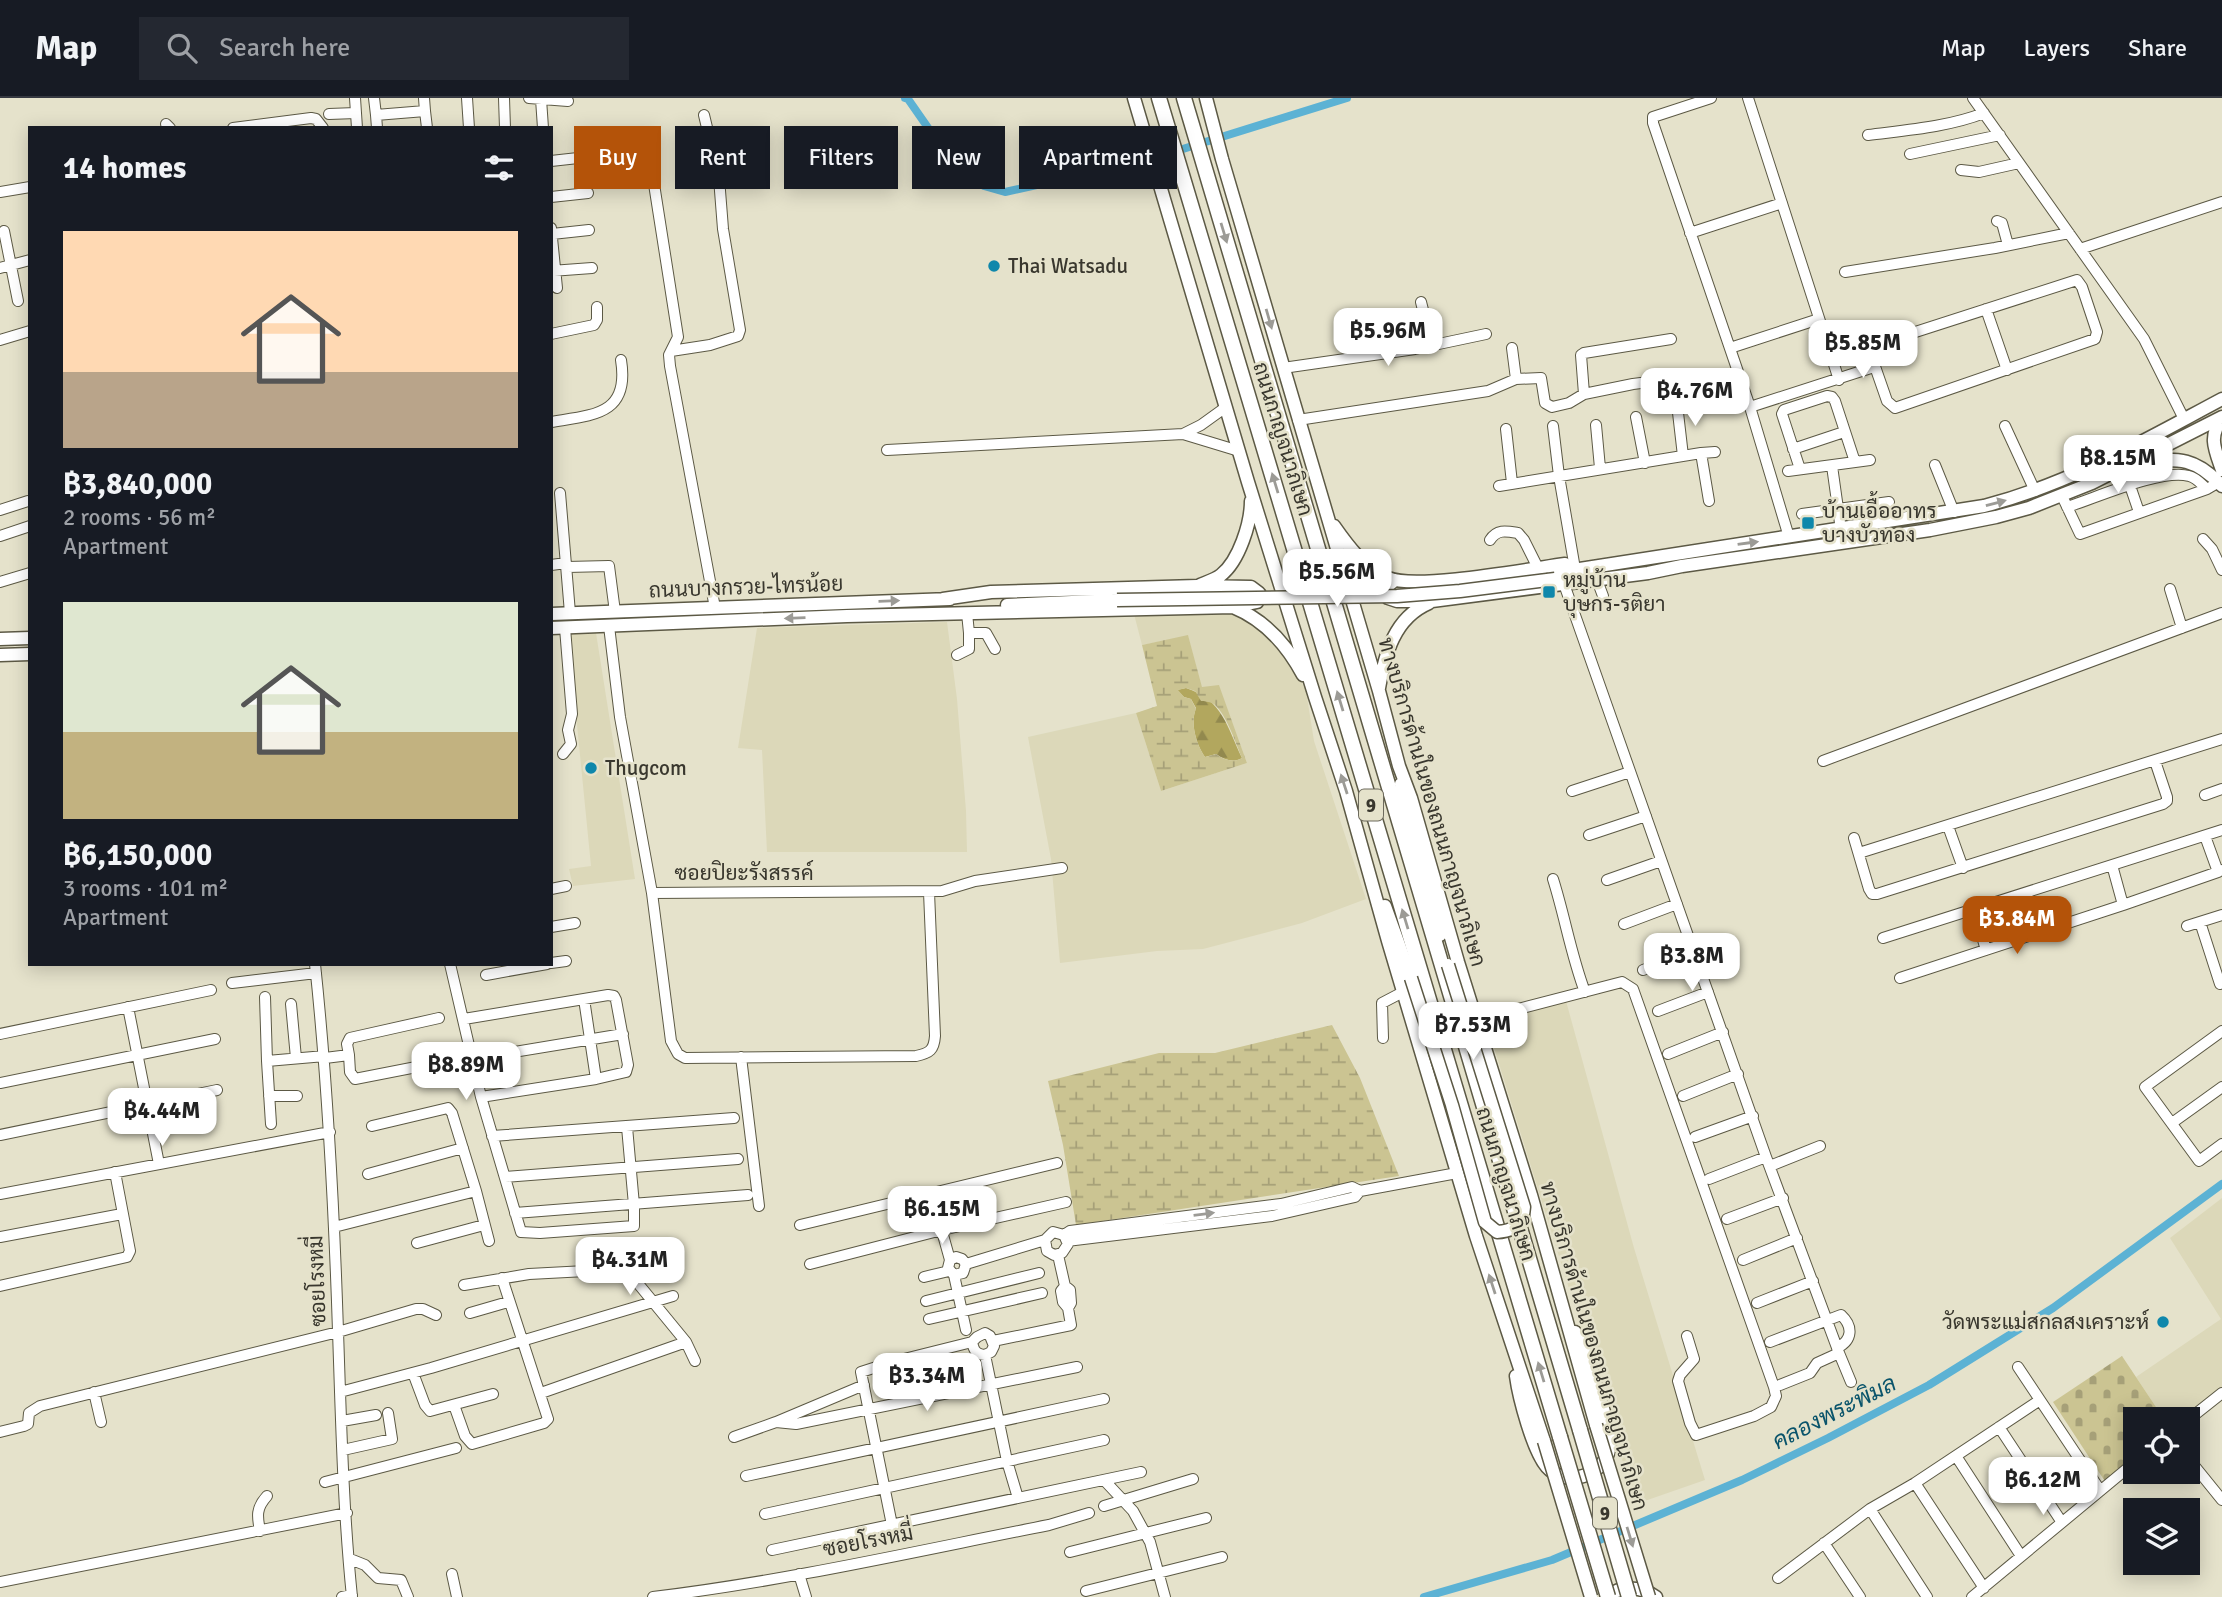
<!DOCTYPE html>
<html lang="en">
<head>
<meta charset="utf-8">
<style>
	:root { --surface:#171b24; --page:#242831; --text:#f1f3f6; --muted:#9ea1a6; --line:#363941; --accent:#b45309 }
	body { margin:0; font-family:Signika,Sarabun,sans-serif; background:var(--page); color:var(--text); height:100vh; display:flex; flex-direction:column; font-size:26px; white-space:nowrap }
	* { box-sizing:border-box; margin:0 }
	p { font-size:23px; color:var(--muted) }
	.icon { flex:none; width:38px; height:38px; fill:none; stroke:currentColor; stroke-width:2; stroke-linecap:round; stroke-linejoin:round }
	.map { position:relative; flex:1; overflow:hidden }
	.sheet { position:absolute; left:28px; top:28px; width:525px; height:840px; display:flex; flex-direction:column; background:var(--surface); border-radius:0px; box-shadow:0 4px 18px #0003 }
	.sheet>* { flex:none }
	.top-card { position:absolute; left:574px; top:28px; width:665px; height:63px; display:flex; gap:14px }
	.buttons { position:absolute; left:2123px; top:1309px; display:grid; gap:14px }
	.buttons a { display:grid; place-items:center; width:77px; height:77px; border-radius:0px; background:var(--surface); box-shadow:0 4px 18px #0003; font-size:35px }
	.price { position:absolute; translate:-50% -60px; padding:0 16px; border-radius:14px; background:#fff; color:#222; font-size:23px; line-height:46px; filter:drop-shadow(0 2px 4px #0008) }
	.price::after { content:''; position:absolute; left:50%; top:42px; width:21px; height:16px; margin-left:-10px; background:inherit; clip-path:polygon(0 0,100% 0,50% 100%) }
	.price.active { background:var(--accent); color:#fff }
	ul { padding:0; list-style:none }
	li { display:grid; align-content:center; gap:14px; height:371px; padding:0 35px }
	li span { display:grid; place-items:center; height:217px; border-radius:0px; color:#555 }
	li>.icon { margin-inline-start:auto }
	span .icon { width:126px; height:126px; fill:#fffc; stroke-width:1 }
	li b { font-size:30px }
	h2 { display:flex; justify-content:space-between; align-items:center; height:84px; padding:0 35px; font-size:30px }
	.tag { padding:0 24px; border-radius:0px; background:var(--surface); box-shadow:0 4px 18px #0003; font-size:24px; line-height:63px }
	.tag.active { background:var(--accent); color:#fff }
	header { display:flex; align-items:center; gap:42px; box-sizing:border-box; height:98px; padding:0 35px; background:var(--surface); border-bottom:2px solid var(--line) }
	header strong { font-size:33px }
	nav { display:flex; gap:38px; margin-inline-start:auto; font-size:24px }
	.search { width:490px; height:63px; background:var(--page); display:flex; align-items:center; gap:18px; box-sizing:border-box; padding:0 24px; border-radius:0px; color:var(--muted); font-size:26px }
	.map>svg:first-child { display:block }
	.built { fill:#dcd8b9 }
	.forest { fill:url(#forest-firs) }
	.wetland { fill:url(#wetland-marsh); fill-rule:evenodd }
	.cemetery { fill:url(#cemetery-stones) }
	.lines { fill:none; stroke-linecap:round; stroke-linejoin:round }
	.canal { stroke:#5cb2d4; stroke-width:8 }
	.minor-casing { stroke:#5c5945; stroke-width:12 }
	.major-casing { stroke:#5c5945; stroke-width:15 }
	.highway-casing { stroke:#5c5945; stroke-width:17 }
	.minor { stroke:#fff; stroke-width:10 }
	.major { stroke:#fff; stroke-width:12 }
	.highway { stroke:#fff; stroke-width:14 }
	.major-bridge-casing { stroke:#5c5945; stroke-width:15; stroke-linecap:butt }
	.highway-bridge-casing { stroke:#5c5945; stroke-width:17; stroke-linecap:butt }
	.major-bridge { stroke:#fff; stroke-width:12 }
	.highway-bridge { stroke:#fff; stroke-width:14 }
	.oneway { fill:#9c9b96 }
	.poi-dot { fill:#0f87ab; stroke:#e5e2cb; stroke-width:2.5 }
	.labels { text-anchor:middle; stroke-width:5; stroke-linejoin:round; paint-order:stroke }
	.shield { fill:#e5e2cb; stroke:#6d6a5d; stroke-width:2 }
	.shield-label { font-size:19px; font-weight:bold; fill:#39372e }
	.poi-label { font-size:21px; fill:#39372e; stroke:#e5e2cb; text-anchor:start }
	.street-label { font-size:21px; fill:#39372e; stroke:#e5e2cb }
	.water-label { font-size:23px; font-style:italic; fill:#0a546b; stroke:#e5e2cb }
</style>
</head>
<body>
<header>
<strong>Map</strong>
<div class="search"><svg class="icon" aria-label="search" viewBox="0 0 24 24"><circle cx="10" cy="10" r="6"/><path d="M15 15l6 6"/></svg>Search here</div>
<nav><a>Map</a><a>Layers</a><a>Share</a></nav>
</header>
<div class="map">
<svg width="2222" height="1499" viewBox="0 0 2222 1499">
	<defs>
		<pattern id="forest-firs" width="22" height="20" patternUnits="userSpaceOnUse" patternTransform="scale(1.75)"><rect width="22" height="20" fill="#b2a75e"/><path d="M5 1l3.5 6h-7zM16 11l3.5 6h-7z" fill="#92894e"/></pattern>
		<pattern id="wetland-marsh" width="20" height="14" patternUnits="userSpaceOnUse" patternTransform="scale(1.75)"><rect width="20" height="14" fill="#cbc492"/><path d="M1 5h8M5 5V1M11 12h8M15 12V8" fill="none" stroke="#a6a078"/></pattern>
		<pattern id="cemetery-stones" width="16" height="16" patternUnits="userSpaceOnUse" patternTransform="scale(1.75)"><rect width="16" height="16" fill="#cbc492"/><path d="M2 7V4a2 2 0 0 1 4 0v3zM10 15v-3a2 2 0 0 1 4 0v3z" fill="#a6a078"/></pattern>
	</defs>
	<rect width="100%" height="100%" fill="#e5e2cb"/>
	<path class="built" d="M1227,512L1248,520L1285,557L1294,570L1306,593L1314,643L1366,801L1302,825L1203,851L1157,853L1060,865L1051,761L1028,639L1136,615L1161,693L1247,665L1219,588L1202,590L1188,538L1142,547L1134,516Z
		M947,524L957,601L966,713L967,754H767L762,652L738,650L757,530Z
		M596,535L635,781L573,788L569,771L591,768L568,536Z
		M1566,903L1634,1150L1705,1382L1636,1406L1486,924Z
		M2222,1100V1292L2187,1321H2164L2136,1279L2221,1221L2170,1140Z"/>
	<path class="forest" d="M1186,590C1223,602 1227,629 1242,660C1233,665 1225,662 1216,656L1205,659C1196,646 1190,625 1196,610L1191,601L1184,599L1177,592Z"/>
	<path class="wetland" d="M1188,537L1202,589L1219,587L1247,665L1161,693L1136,615L1157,608L1142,547ZM1186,590L1195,593L1201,603C1203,603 1210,604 1212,605C1225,612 1236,646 1242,660C1233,665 1224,662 1216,656L1205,659C1196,646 1190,625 1196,611L1191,601L1184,599L1178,592Z
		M1332,927L1360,980L1399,1078L1076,1127L1063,1047L1048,983L1159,955H1215Z"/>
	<path class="cemetery" d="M2122,1258L2164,1321H2135V1363L2106,1385L2053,1304Z"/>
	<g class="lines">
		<path class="canal" d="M905,0L908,1L931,34L984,88L1005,94L1141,64L1347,0
			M1424,1499L1552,1462L1742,1382L1828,1340L1929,1287L2053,1210L2222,1086"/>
		<defs>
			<path id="minor" d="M355,0L357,30
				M374,0L376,17
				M467,0L469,30
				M504,0L505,30
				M529,0L568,3
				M1711,0L1653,19V25L1750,309L1789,439
				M1748,0L1839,282
				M1973,0L2144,241L2184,321
				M541,1L543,30
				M425,13L427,30
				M329,16L356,15
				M166,26L170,30
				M233,30L311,20L316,21L323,30
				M377,30L376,17L425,13L424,0
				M1868,37C1907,32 1948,29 1984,15
				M618,45L644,56L651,67L678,239L669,257L670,268L715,510
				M1910,56L2000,37
				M551,63L587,59
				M1961,72L1979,74L2019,65
				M0,94L30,89
				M551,99L588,95
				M1997,123L2002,125L2008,147
				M551,130L557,190
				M4,133L18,203
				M1690,135L1782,105
				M552,136L589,132
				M2080,151L2222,104
				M0,170L30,162
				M551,173L592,170
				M1845,174L1995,150L2069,135
				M2077,182L2082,189L2097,234L2095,241L1895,310L1887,303L1871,257V251L1875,247Z
				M1421,204L1432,248
				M1986,211L2007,272
				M1359,228L1364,257
				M551,236L594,227L597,222V209
				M0,242L30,233
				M1512,250L1516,281
				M1730,250L1819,221
				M671,253L710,247L738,238L740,232L723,131L719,80L704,17
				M1283,270L1415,251L1486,236
				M1584,296L1581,257L1584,255L1671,241
				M1677,306L1683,358
				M1750,309L1874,269
				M1636,319L1645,365
				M1298,322L1488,293L1516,281L1541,280L1545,305L1552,309L1569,305L1584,296L1633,286L1688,279
				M551,324C593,317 630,317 621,262
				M1596,327L1600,370
				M1553,328L1559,378L1574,465
				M2005,328L2035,393
				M1506,331L1512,385
				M1183,336L1201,327L1226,309
				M1793,351L1844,334
				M887,352L1183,336L1239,353
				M1701,355L1715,354
				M1935,367L1954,414
				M1832,368L1841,432
				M2124,370L2139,414
				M1800,371L1782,316L1784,312L1827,298L1832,299L1835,303L1855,364
				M1788,373L1870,362
				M1499,388L1701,355L1709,403
				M560,395L570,515
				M2062,398L2080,436L2207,391L2219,384
				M2067,409C2096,400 2162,370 2189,378C2197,380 2201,386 2207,391
				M0,412L28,403
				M1802,416L1889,404
				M0,438L30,428
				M2203,441L2212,451L2222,472
				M1490,442C1497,431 1506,433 1518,435L1524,442L1538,470
				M551,467L566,465
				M567,469L609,468L615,514
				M1597,482L1603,498
				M0,484L30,475
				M1564,486L1766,1059L1839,1255L1817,1265L1810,1275L1780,1287
				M2170,491L2182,530
				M967,515L969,535H986L995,551
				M609,528L620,619L652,795L942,793L975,783L1062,770
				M957,557L969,551V535
				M563,656L571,646L568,632L572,616L565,530
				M1823,663L2222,515
				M1572,693L1630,674
				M2205,697L2222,691
				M1948,728L1963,770
				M1589,737L1646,718
				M2205,738L2218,774L2222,772
				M1854,740L1869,791L1872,796H1877L2163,706L2167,703V699L2155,663
				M1859,755L2222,641
				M2112,767L2123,807L2218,774
				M1553,781C1565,819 1571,857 1585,894
				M1607,782L1661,763
				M551,791L566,788
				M652,795L671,943L678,956L685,960L916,958C930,955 934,952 935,938L929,794
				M1974,811L1986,852
				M2200,824L2220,886L2222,884
				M1624,826L1677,806
				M2187,828L2222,817
				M551,829L575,825
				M1883,840L2222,732
				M551,865L566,863
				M315,866C328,988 334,1110 338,1233C341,1321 343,1411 352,1499
				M450,866L481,999L521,1134L540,1135L634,1128V1107L627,1029
				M1643,872L1693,853
				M486,877L547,866
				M1900,880L2123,807
				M232,885L316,875
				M265,899L267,963L325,958
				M584,901L596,981
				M291,906L296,960
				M128,909L159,1066
				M1658,913L1708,894
				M464,921L608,897L614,898L616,902L628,967L626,974L596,981L481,999
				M1476,922L1622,884L1633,891L1774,1289L1776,1298L1771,1309L1754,1318L1696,1337L1690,1325L1678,1283L1680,1277L1694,1261L1687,1238
				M2222,933L2145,989L2199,1063L2222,1046
				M0,936L211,892
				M1383,940L1382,905L1403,894
				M1668,956L1723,934
				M349,957L350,974L355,981L447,963
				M741,959L759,1108
				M325,960L349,957L347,946L350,940L439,920
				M472,961L623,936
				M267,963L271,1026
				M0,985L215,941
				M269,998H297
				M1683,998L1738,976
				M2172,1025L2222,989
				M372,1028L448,1010L452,1015L476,1093
				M0,1037L217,992
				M492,1038L734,1020
				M1695,1039L1753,1018
				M1770,1068L1820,1048
				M368,1076L463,1050
				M505,1079L738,1061
				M1709,1081L1766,1059
				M931,1094L950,1162L948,1170L954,1177L963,1175L966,1166L962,1161L956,1159L950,1162
				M0,1096L330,1034
				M515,1115L748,1097
				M1727,1121L1783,1100
				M800,1127L1057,1065
				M334,1129L476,1093L489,1143
				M1064,1137L1070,1133L1281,1106L1352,1089L1360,1093L1457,1075
				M0,1139L122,1116
				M1067,1143L1272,1118L1355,1099L1360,1093
				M417,1145L484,1127
				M1743,1162L1797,1140
				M810,1166L942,1132L1066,1104
				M966,1166L1045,1142L1053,1134L1064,1137L1068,1146L1062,1155L1054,1157L1047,1153L1045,1142
				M954,1177L966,1232
				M924,1179L949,1173
				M464,1187L529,1176L624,1171L631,1177L686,1244L695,1263
				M0,1188L127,1159L130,1153L115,1074
				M1065,1188L1061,1193L1063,1204L1068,1210
				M926,1203L1039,1175
				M1757,1205L1813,1183
				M470,1215L508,1204
				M929,1221L1042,1195
				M993,1243L1071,1227L1068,1210L1071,1205L1070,1192L1065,1188L1058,1157
				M1770,1244L1841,1217C1853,1228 1853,1242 1837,1250
				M1839,1255L1851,1284
				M985,1257L1007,1363L1018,1400
				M2018,1269L2100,1392
				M413,1275L425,1307L430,1313L493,1296
				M94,1294L101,1324
				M340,1294L431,1270L673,1198
				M541,1295L686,1244
				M454,1307L465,1338L472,1346L544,1325L548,1321L502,1180
				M2188,1322L2222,1295
				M342,1323L376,1317
				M776,1324L796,1326L1077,1269
				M1999,1329L2061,1423
				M0,1334L24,1328L28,1326L29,1315L40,1308L338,1234L416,1211H423L436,1217
				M734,1339L776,1324L864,1287
				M343,1352L392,1341L388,1315
				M1956,1358L2021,1458
				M2188,1360L2222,1402
				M746,1378L1104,1301
				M1104,1382L1133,1413L1150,1444L1165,1499
				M325,1384L456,1350
				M1915,1385L1984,1490
				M1104,1408L1193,1381
				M1870,1411L1927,1499
				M765,1416L1104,1342
				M892,1427L861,1274L892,1264L972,1244L977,1239L985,1235L990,1238L994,1248L991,1254L985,1257C976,1256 974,1253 972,1244
				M260,1433C257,1418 256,1410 267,1398
				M1824,1445L1860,1499
				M772,1452L1141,1374
				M1070,1454L1206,1420
				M350,1461L365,1467L378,1480L401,1482L408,1499
				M452,1476L457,1499
				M799,1476L806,1499
				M1778,1480L1870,1411L1915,1385L2040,1302
				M0,1484L347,1415
				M1086,1493L1222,1459
				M342,1499L352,1497
				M653,1499C786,1483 917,1453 1049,1427L1089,1415
				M1972,1499L2135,1364"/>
			<path id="major" d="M1134,0L1248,384L1315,599L1346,693L1388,843L1476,1138L1544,1343
				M1206,0L1222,61L1379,593L1399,668L1411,700L1458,864L1531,1097L1596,1327
				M2222,321C2208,338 2215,352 2222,372
				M2143,363C2180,360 2196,360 2222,388
				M1334,428C1348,448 1364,470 1388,480C1417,492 1529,471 1565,466
				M1554,475L1984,408C2072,385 2143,343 2222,301
				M1395,482L1385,490L1388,500L1397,503H1432L1648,475L1682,468L1930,432L1996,419L2029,410L2092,385L2222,319
				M1200,487C1207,484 1216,481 1221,477C1239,463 1251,425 1251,403
				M1007,507L1117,502
				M1233,509C1265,522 1287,547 1303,577
				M551,516L950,501
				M551,530L847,518L1233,509L1257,504L1259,495L1251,489L1197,488L991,494L943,501
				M0,541L30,540
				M0,557L30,556
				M1379,590C1385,556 1394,520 1429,505
				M1401,686L1404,708L1440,837
				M1385,808L1411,880
				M1516,1278C1519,1300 1533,1353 1547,1369C1564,1388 1595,1380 1606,1360C1611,1351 1610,1343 1610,1334L1586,1254L1575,1234
				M1607,1499C1621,1487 1641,1488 1656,1499"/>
			<path id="highway" d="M1159,0L1560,1339
				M1184,0L1580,1332"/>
		</defs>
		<use href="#minor" class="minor-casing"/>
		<use href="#major" class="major-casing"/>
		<use href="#highway" class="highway-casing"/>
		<use href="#minor" class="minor"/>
		<use href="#major" class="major"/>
		<use href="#highway" class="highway"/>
		<defs>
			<path id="major-bridge" d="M1117,502L1397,498L1460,493L1555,481
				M1411,880L1452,1007L1485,1124L1497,1134C1514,1133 1523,1126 1524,1109L1448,867
				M1596,1327L1649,1499
				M1544,1343L1591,1499"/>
			<path id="highway-bridge" d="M1580,1332L1629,1499
				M1560,1339L1608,1499"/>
		</defs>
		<use href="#major-bridge" class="major-bridge-casing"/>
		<use href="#highway-bridge" class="highway-bridge-casing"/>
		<use href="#major-bridge" class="major-bridge"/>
		<use href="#highway-bridge" class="highway-bridge"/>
	</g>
	<defs><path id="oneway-solid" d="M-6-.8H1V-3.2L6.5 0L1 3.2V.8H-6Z" transform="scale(1.75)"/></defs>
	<g class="oneway">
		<use href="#oneway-solid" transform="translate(1224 135) rotate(73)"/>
		<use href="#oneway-solid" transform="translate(1269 221) rotate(74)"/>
		<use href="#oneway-solid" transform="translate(1275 385) rotate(-107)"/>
		<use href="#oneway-solid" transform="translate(1996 405) rotate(-15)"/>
		<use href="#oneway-solid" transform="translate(1748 445) rotate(-8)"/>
		<use href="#oneway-solid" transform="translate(889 503) rotate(-2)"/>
		<use href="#oneway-solid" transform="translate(795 520) rotate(178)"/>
		<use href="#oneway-solid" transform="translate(1340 603) rotate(-107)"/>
		<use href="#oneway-solid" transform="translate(1344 686) rotate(-108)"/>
		<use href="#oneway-solid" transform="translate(1405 821) rotate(-107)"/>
		<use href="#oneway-solid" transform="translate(1204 1116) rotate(-7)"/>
		<use href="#oneway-solid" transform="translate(1492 1186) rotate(-108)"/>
		<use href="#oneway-solid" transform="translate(1541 1274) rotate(-107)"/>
		<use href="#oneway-solid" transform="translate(1630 1439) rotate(73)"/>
	</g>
	<g class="poi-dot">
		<circle cx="994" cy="168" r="7"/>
		<rect x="1801" y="418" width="14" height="14" rx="3.5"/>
		<rect x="1542" y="487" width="14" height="14" rx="3.5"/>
		<circle cx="591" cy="670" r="7"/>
		<circle cx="2163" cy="1224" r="7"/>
	</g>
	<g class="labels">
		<g class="shield">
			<rect x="1359" y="691.5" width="24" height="31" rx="5"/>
			<rect x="1593" y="1399.5" width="24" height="31" rx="5"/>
		</g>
		<g class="shield-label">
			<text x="1371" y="714">9</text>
			<text x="1605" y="1422">9</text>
		</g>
		<g class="poi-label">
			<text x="1008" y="175">Thai Watsadu</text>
			<text x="1822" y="420">บ้านเอื้ออาทร<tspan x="1822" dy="24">บางบัวทอง</tspan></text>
			<text x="1563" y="489">หมู่บ้าน<tspan x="1563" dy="24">บุษกร-รติยา</tspan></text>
			<text x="605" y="677">Thugcom</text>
			<text x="2149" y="1231" text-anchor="end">วัดพระแม่สกลสงเคราะห์</text>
		</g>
		<g class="street-label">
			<text transform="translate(1283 341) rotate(73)" y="7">ถนนกาญจนาภิเษก</text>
			<text transform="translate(746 489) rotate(-2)" y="7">ถนนบางกรวย-ไทรน้อย</text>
			<text transform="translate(1432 704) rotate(74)" y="7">ทางบริการด้านในของถนนกาญจนาภิเษก</text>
			<text x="744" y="782">ซอยปิยะรังสรรค์</text>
			<text transform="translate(1506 1086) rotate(73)" y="7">ถนนกาญจนาภิเษก</text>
			<text transform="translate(317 1183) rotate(-92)" y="7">ซอยโรงหมี่</text>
			<text transform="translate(1594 1248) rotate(74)" y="7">ทางบริการด้านในของถนนกาญจนาภิเษก</text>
			<text transform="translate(868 1443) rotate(-11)" y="7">ซอยโรงหมี่</text>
		</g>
		<g class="water-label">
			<text transform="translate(1834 1314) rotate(-27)" y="8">คลองพระพิมล</text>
		</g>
	</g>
</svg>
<div class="buttons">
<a><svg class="icon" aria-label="locate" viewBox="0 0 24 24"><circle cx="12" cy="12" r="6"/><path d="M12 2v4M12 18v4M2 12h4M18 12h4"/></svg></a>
<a><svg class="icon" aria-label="layers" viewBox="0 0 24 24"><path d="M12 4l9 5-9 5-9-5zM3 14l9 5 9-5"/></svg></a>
</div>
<b class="price" style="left:1388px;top:270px">฿5.96M</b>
<b class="price" style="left:1863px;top:282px">฿5.85M</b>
<b class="price" style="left:1695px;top:330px">฿4.76M</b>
<b class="price" style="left:2118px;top:397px">฿8.15M</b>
<b class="price" style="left:1337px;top:511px">฿5.56M</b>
<b class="price active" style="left:2017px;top:858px">฿3.84M</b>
<b class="price" style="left:1692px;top:895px">฿3.8M</b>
<b class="price" style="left:1473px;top:964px">฿7.53M</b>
<b class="price" style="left:466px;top:1004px">฿8.89M</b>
<b class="price" style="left:162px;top:1050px">฿4.44M</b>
<b class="price" style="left:942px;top:1148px">฿6.15M</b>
<b class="price" style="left:630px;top:1199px">฿4.31M</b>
<b class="price" style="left:927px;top:1315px">฿3.34M</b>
<b class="price" style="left:2043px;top:1419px">฿6.12M</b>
<div class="top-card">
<a class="tag active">Buy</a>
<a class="tag">Rent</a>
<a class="tag">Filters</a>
<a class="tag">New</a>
<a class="tag">Apartment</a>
</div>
<section class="sheet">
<h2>14 homes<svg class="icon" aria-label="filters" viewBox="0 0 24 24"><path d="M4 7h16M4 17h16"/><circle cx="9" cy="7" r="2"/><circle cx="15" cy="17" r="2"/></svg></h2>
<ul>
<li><span style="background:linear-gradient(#ffd9b3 65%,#b9a48a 0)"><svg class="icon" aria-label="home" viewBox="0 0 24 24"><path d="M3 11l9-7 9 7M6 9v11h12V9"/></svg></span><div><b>฿3,840,000</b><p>2 rooms · 56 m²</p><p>Apartment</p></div></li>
<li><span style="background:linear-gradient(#dfe7d0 60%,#c2b280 0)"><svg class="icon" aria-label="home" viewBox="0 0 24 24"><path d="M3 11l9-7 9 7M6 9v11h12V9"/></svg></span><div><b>฿6,150,000</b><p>3 rooms · 101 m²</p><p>Apartment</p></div></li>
</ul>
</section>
</div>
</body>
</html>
